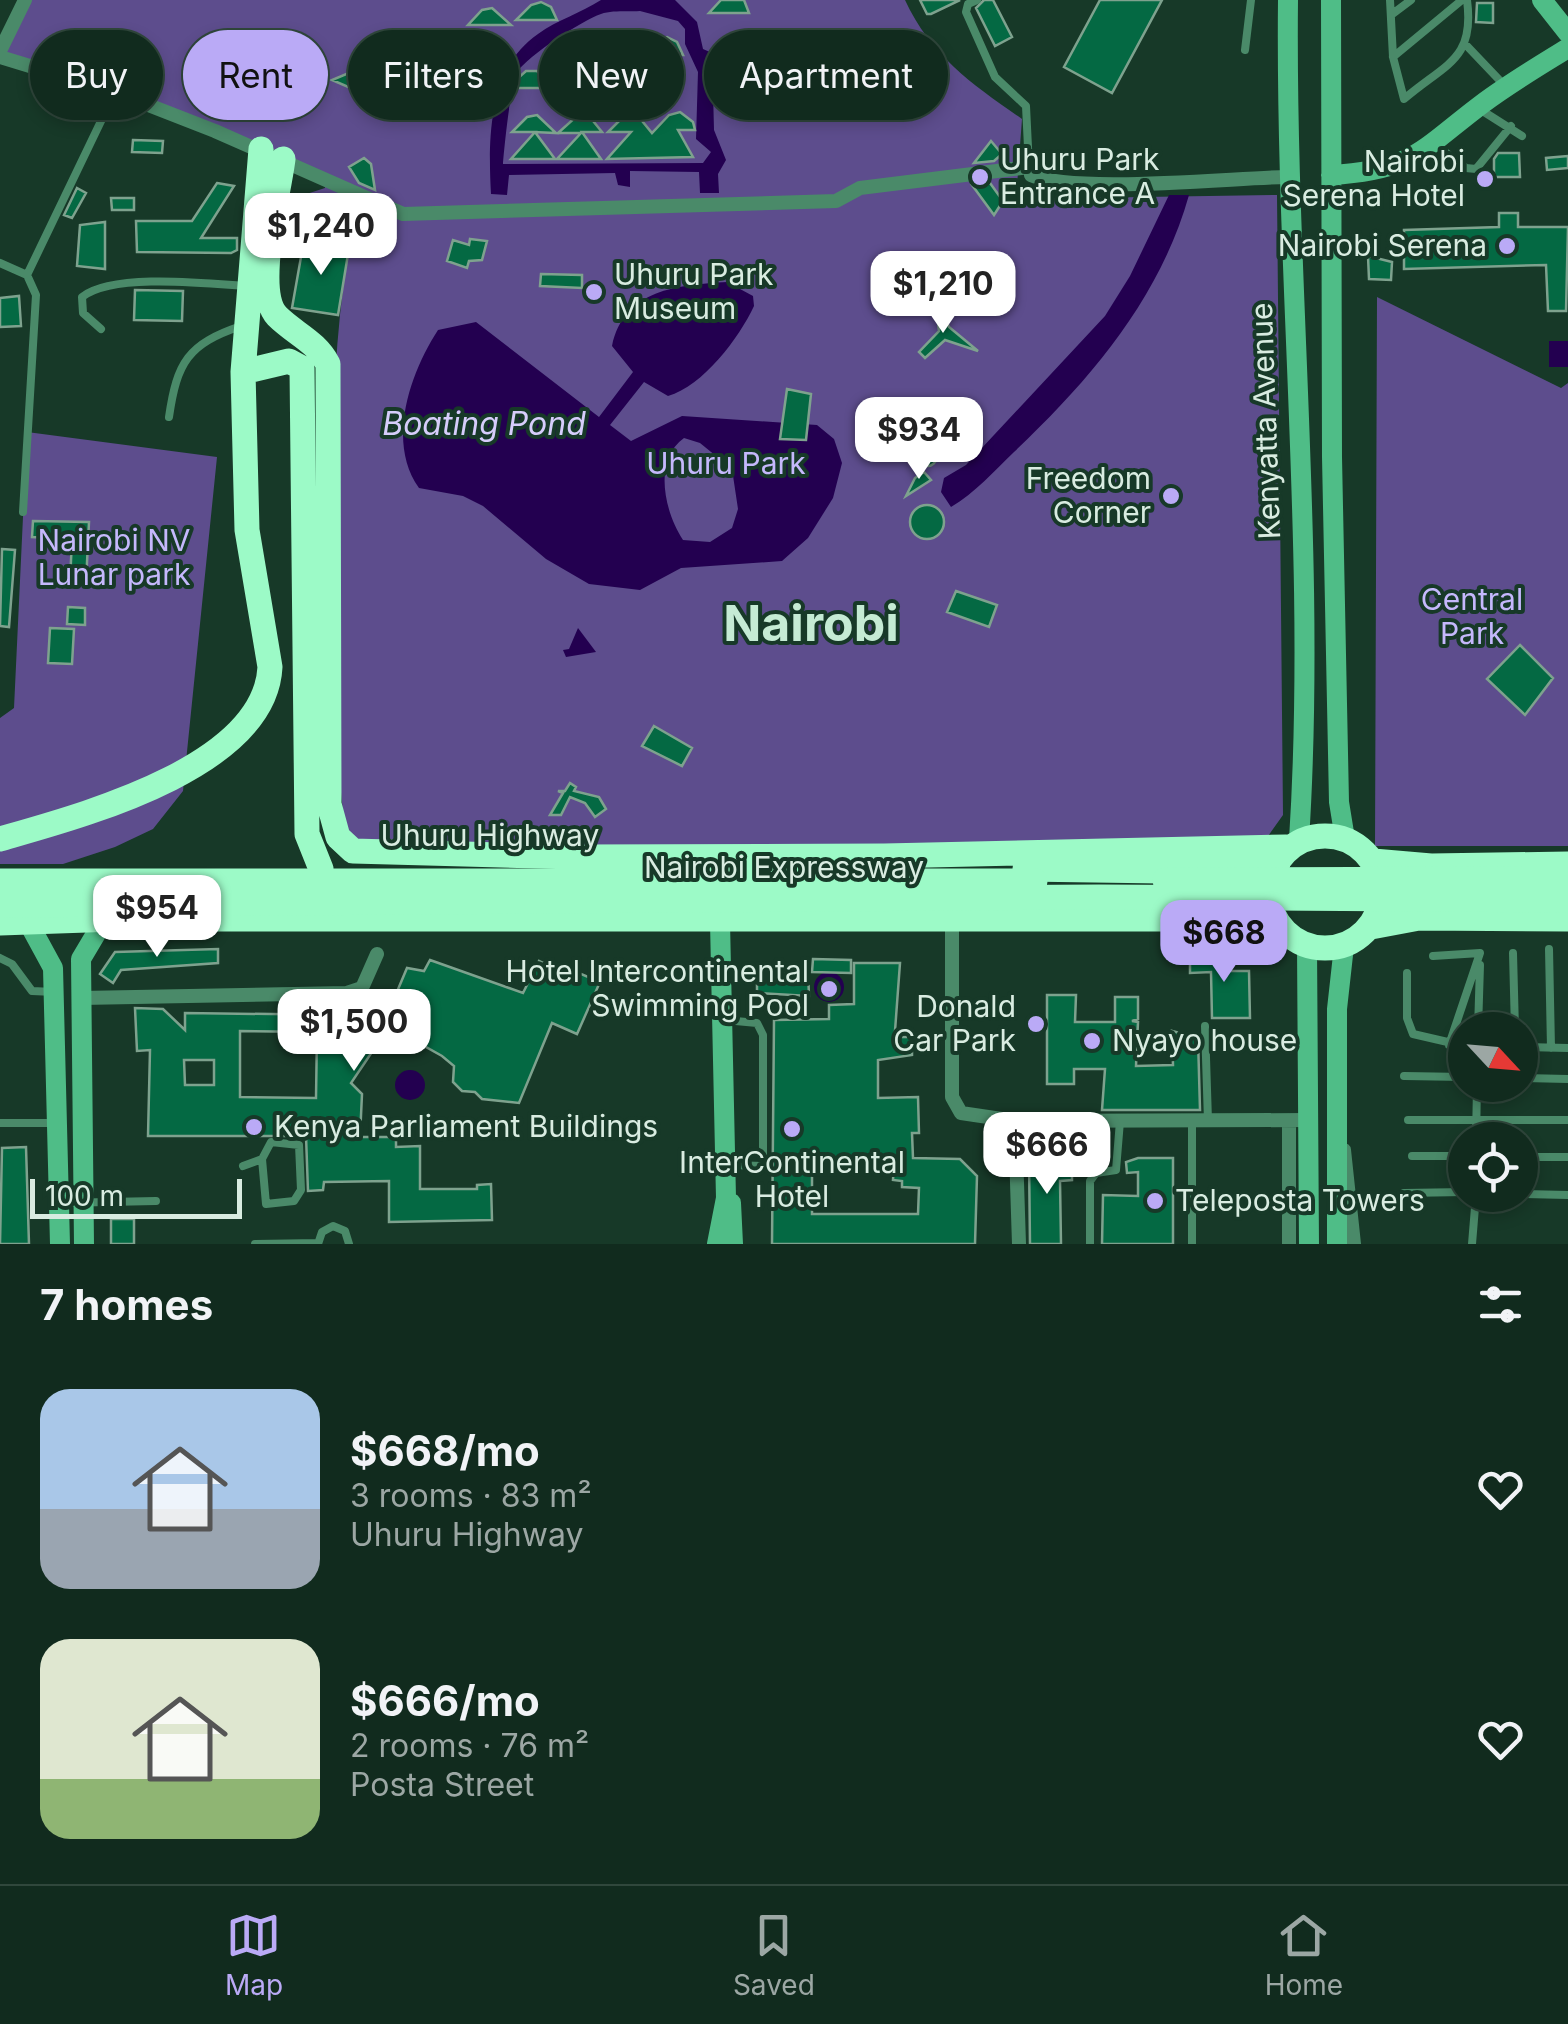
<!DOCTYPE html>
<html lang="en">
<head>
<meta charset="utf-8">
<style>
	:root { --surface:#112b1e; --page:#1e372b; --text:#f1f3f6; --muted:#9ca7a4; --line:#30473c; --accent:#baaaf6 }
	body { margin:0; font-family:Inter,sans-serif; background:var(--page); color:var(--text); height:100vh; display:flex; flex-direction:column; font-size:38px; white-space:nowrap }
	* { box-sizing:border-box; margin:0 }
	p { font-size:32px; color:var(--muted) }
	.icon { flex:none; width:55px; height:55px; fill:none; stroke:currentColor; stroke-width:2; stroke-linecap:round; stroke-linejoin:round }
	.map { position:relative; height:1244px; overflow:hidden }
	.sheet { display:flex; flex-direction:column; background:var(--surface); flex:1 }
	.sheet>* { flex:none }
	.top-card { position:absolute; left:30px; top:30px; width:1000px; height:90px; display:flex; gap:20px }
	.needle { width:65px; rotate:116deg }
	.tools { position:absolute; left:1448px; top:1012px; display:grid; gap:20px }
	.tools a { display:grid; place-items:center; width:90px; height:90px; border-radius:50%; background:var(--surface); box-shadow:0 5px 15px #0003,0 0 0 2px var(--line); font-size:50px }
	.scale { position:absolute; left:30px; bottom:25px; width:212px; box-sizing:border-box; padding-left:10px; border:5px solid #d9ece1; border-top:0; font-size:28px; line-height:35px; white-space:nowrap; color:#d9ece1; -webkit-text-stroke:8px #173928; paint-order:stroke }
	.price { position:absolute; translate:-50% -85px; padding:0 22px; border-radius:20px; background:#fff; color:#222; font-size:32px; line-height:65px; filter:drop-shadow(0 2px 5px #0008) }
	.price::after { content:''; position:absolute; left:50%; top:60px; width:30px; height:22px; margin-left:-15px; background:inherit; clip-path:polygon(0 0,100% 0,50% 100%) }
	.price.active { background:var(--accent); color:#111 }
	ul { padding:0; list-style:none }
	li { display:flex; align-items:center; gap:30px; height:250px; padding:0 40px }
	li span { display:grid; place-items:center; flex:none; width:280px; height:200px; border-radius:30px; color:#555 }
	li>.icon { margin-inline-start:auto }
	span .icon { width:120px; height:120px; fill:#fffc; stroke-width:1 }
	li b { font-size:42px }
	h2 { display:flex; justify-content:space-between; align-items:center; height:120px; padding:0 40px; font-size:42px }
	.chip { padding:0 35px; border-radius:45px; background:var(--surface); box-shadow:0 5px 15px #0003,0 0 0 2px var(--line); font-size:35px; line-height:90px }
	.chip.active { background:var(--accent); color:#111 }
	.tab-bar { display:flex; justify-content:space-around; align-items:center; height:140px; border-top:2px solid var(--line); background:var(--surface); font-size:28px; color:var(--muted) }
	.tab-bar a { display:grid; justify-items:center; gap:5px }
	.tab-bar .active { color:var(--accent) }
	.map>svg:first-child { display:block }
	.green { fill:#5d4d8d }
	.water { fill:#230050; fill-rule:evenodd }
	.building { fill:#046943; stroke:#7ea28e; stroke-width:2.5; fill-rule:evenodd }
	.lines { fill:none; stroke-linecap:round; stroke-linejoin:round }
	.lane { stroke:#4a8a69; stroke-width:8 }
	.street { stroke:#4a8a69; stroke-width:14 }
	.secondary { stroke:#4fbd87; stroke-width:20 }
	.highway { stroke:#9cfac7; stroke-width:25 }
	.highway-bridge { stroke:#9cfac7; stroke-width:25 }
	.poi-dot { fill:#baaaf6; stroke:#173928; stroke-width:4 }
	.labels { text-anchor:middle; stroke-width:8; stroke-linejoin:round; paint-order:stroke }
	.poi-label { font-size:30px; fill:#d9ece1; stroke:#173928; text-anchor:start }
	.street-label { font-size:30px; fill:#d9ece1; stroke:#173928 }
	.park-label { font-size:30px; fill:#c5b8fc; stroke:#173928 }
	.water-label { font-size:32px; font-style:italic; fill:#d6cdfb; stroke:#173928 }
	.town-label { font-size:50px; font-weight:bold; fill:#c5ebd4; stroke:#173928 }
</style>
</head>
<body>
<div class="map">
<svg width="1568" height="1244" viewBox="0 0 1568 1244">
	<rect width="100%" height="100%" fill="#173928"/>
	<path class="green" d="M25,0H905C931,56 973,85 1022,119L1016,199L1277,195L1283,815L1261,846L372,851L345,829C334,742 334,656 333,569C332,462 331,354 349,248L277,237L291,199L325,188L324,178L0,51Z
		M1377,297L1561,388L1568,383V846H1375Z
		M27,432L217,457L183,791L153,829L115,847L63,864H0V718L14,708Z"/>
	<path class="water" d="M601,0H675L697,22L703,49L712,53L714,130L726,160L718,174L719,193H700L699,172L630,171V187L618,185L615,173L509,175L507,195L491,194C488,139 488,68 538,34C557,20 581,13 601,0ZM640,11L678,21L685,29V44L698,72L696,139L711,152L703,163L503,164C504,149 511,81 517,72C529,55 581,21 601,14C612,10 628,12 640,11Z
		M1169,195H1189C1160,298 1091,379 1014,452C993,472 976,492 951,507L941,492L944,478L966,465L1105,316L1130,276Z
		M727,282L753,296L754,306C739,338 703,386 668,396L644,382L610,425L631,441L682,416L817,425L834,439L842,463L833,498L808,538L782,561L681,568L640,590L589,584L546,559L483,506L463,496L419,488C386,442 410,373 438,330L476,322L599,417L633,372L612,346C624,289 678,285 727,282ZM684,438L700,443L732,469L738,509L732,528L710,542L683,540C664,511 653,460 684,438Z
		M1549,341H1568V367H1549Z
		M578,628L596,652L566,657L563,650L569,649Z
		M814 987a15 15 0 1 1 30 0a15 15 0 1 1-30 0Z
		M395 1085a15 15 0 1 1 30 0a15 15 0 1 1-30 0Z"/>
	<path class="building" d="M721,0H744L749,13H709Z
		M920,0H960L931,14H927Z
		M984,0H993L1012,37L995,46L976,8Z
		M1100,0H1162L1112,93L1064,67Z
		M541,2L551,7L557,20H516L531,5Z
		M1477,3H1493V23L1476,22Z
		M492,8L511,25H468L482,10Z
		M784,32L794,48H754L769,33Z
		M667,37L677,42L683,55H643L657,40Z
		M482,42L497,61L457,62L472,46Z
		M418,43L429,60H389L404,45Z
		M596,43L607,60H567L581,45Z
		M580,60L596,88H555Z
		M638,69L651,87H611L626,72Z
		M526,71H537L551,88H507Z
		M351,72L365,76L369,96L332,80Z
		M791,79L806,83L812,96H771Z
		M447,104L458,120H417L432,105Z
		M680,112L693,122L695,130H678L693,157L607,159L631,132H608L623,117L638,116L652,133L669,115Z
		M537,115L556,133L535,132L555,159H511L535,132H512L527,117Z
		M578,115L589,116L602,132H582L601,159H557L581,133H558Z
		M133,140L163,141L162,153L132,152Z
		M991,141L1002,154L994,161L974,163Z
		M1498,153H1519L1520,177H1494V159Z
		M1568,156V168L1547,170L1546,158Z
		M364,158L371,164L375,190L359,183L349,167Z
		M217,183L234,186L201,238H237V250L231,253L137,252L136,221H192Z
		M990,183L1003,201L994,215L972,185Z
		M77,188L86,193L72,218L64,215Z
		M111,198H134V210H112Z
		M350,204L368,210L340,224L336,212Z
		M1499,213H1518V227H1568L1566,311H1548L1546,265L1404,269V230L1499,227Z
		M105,222V269L77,266L80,225Z
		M470,239L487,241L482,260L469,261L467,268L447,261L453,240L469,245Z
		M304,240L349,248L338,315L292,308Z
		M1368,256L1392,262L1391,280L1369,279Z
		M541,274L582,275V288L540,286Z
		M135,290L183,291L182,321L134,320Z
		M19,296L21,326L0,327V298Z
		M940,305L949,327L978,351L945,340L925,358L919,352L939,331L936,306Z
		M787,389L811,394L806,440L780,439Z
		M941 436a15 15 0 1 1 30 0a15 15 0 1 1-30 0Z
		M875 437a15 15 0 1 1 30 0a15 15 0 1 1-30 0Z
		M920 458a8 8 0 1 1 16 0a8 8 0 1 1-16 0Z
		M924,472L931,480L906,496L915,478Z
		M910 522a17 17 0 1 1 34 0a17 17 0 1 1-34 0Z
		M33,521L89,522L86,583L70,582L72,539L32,537Z
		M2,549L15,550L9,627L0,626Z
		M956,591L997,605L989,627L947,612Z
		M68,607L85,608V625L67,624Z
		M50,628L74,629L72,664L48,663Z
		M1520,645L1553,678L1525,715L1487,679Z
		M654,726L692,748L682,766L642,746Z
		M570,783L576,787L574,791L599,797L606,809L595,817L585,803L570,797L561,815H550L563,793L558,791H565Z
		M218,949V963L121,970L113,983L100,974L115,952Z
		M1229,953V971H1249L1250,1018H1212L1211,972L1190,973V954Z
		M813,959L851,960V973L812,972Z
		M430,960L523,993L539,961L576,979L579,973L600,982L577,1034L552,1023L519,1103L482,1099L475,1092L462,1091L453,1082L454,1066L442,1056L424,1046L390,1037L376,1046L351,1083L362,1094L360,1137H396V1147L420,1146V1189H477V1185L491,1184L492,1220L389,1222V1181L324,1182L323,1190L308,1191L306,1136H148L150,1050L137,1051L135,1008L163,1009L185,1030V1013L343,1015V1050L391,1006L407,968L424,971ZM240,1031L317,1032L316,1098L240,1097ZM184,1060H214V1085H185Z
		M854,963H900L895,1031L901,1030V1037H912V1055L878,1060V1098L918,1097L919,1133H912L913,1158L960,1159L977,1176L975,1244H772L774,1020L829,1019V1005L854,1004ZM812,1164H894L893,1180L902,1181V1187L919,1188L918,1214H812Z
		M808,971L809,996L757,993V981H766V972Z
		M1047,995H1076L1075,1022H1115V997H1138V1019L1132,1021L1138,1022L1136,1066L1173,1065L1172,1031L1198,1038L1200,1110H1102L1105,1069H1074V1084H1047Z
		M26,1147L29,1244H0L2,1148Z
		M1072,1155V1180L1060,1181L1061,1244H1030L1029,1156Z
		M1138,1158H1173V1244H1102L1103,1195L1138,1196V1172L1127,1173L1126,1162Z
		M111,1219H134V1244H111Z"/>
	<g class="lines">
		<path class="lane" d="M977,0L968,4L966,12L995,77L1026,106L1029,168
			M1390,0L1393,57L1404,99C1446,63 1475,60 1467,0
			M1391,15L1411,0
			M1467,46L1506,87
			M1245,50L1251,0
			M1393,57L1462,0
			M1481,110L1522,136
			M1436,145L1466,168L1476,169L1511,126
			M0,263L27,275
			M101,329L83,313L82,297C112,273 204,283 244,286
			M169,417C177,362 188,344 241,326
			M23,512L36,295L27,275L115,92
			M1549,949L1551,1048
			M1513,953L1515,1030
			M1433,956L1480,953L1449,1045
			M0,958L12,964L32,991L54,992
			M1407,973V1018L1413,1034L1465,1046
			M725,1020L757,1023L763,1035V1166L729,1165
			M1205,1026L1208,1121
			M1478,1030L1480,965
			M1520,1047L1568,1048
			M1404,1076L1465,1077
			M1520,1078L1568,1079
			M1408,1120H1568
			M1192,1121V1244
			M0,1123H55
			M1476,1140L1477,1085
			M1412,1156H1465
			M1520,1157H1568
			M243,1166L262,1159L266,1204L294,1201L301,1190L299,1145L271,1142L262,1159
			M1404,1193L1465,1192
			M1520,1194L1568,1195
			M60,1203L156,1201
			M255,1244L318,1243
			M318,1244L322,1232L333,1226L345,1231L349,1244
			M1090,1244V1181L1096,1173L1116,1170L1120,1121
			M1472,1244L1476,1195"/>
		<path class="street" d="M0,51L25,0
			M0,57L115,92L215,131L403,214L836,201L860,188L1029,167
			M1031,175C1073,194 1231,178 1286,177
			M952,921V1097L961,1113L1015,1121L1308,1120
			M81,998L347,993L362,988L377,954
			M1015,1121L1019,1244
			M1289,1121V1244
			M1344,1150L1354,1244"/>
		<path class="secondary" d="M1288,0C1285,279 1317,561 1299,840
			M1331,0L1332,457L1339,802L1345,839
			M1542,0L1568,33
			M1331,175C1413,171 1422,149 1482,104C1510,83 1539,66 1568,48
			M28,922L53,968L60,1244
			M1307,946L1309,1244
			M731,1203L733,1244
			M84,1244L81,959L100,927L116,919
			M717,1244L726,1198L720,922
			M1337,1244V1009L1344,946"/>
		<path class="highway" d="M283,159C279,193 253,291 277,316C295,334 316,341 328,364L329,804L338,837L353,851L576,857L884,856L1286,847
			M243,372L261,149
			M1269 892a56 56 0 1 1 112 0a56 56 0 1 1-112 0Z
			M0,839C80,816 265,768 270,667L247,530L243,372L289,361L302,368L307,834L321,869
			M1373,861L1431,866L1568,864
			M1025,869L1230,872L1278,863
			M0,923L116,919H1251L1273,913
			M1371,927L1419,918L1568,919"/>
		<path class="highway-bridge" d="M1165,880L1568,879
			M0,881H1035
			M0,905L1099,897L1568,900"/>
	</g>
	<g class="poi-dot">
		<circle cx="980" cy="177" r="10"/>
		<circle cx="1485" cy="179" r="10"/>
		<circle cx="1507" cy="246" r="10"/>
		<circle cx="594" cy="292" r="10"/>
		<circle cx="1171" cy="496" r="10"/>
		<circle cx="829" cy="989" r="10"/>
		<circle cx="1036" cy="1024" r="10"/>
		<circle cx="1092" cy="1041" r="10"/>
		<circle cx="254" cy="1127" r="10"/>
		<circle cx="792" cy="1129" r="10"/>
		<circle cx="1155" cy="1201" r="10"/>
	</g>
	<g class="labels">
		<g class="poi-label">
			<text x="1000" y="170">Uhuru Park<tspan x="1000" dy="34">Entrance A</tspan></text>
			<text x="1465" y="172" text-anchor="end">Nairobi<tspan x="1465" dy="34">Serena Hotel</tspan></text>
			<text x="1487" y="256" text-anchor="end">Nairobi Serena</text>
			<text x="614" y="285">Uhuru Park<tspan x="614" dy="34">Museum</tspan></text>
			<text x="1151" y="489" text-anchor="end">Freedom<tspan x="1151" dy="34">Corner</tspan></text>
			<text x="809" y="982" text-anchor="end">Hotel Intercontinental<tspan x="809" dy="34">Swimming Pool</tspan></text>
			<text x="1016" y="1017" text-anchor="end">Donald<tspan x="1016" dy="34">Car Park</tspan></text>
			<text x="1112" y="1051">Nyayo house</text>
			<text x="274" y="1137">Kenya Parliament Buildings</text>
			<text x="792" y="1173" text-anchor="middle">InterContinental<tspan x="792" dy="34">Hotel</tspan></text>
			<text x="1175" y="1211">Teleposta Towers</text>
		</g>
		<g class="street-label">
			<text transform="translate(1266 421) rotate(-92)" y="10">Kenyatta Avenue</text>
			<text x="490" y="846">Uhuru Highway</text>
			<text x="784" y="878">Nairobi Expressway</text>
		</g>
		<g class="park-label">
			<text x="726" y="474">Uhuru Park</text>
			<text x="114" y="551">Nairobi NV<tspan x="114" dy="34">Lunar park</tspan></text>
			<text x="1472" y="610">Central<tspan x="1472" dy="34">Park</tspan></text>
		</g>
		<g class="water-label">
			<text x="484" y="435">Boating Pond</text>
		</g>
		<g class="town-label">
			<text x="811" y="641">Nairobi</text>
		</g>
	</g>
</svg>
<div class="tools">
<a><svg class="needle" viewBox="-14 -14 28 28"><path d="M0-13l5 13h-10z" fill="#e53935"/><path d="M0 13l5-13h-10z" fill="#9ca7a4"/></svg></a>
<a><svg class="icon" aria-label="locate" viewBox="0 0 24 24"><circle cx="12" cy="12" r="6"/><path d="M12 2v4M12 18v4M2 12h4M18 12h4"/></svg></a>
</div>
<div class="scale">100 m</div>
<b class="price" style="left:321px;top:278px">$1,240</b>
<b class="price" style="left:943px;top:336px">$1,210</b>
<b class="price" style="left:919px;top:482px">$934</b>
<b class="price" style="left:157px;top:960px">$954</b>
<b class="price active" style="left:1224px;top:985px">$668</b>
<b class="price" style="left:354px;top:1074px">$1,500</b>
<b class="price" style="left:1047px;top:1197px">$666</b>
<div class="top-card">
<a class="chip">Buy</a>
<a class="chip active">Rent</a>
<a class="chip">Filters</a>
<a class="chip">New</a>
<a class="chip">Apartment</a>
</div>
</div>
<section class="sheet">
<h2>7 homes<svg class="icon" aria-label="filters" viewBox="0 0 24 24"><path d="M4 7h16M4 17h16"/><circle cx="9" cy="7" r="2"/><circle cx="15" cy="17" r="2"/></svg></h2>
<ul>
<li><span style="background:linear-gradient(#a9c7e8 60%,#9aa5b1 0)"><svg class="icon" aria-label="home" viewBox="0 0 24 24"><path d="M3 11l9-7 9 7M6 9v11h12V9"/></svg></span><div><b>$668/mo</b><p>3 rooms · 83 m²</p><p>Uhuru Highway</p></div><svg class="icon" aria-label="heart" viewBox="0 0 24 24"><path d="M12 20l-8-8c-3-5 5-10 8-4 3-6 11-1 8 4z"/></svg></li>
<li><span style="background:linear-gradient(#dfe7d0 70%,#8fb573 0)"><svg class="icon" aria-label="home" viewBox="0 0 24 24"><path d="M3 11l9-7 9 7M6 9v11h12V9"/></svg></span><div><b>$666/mo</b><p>2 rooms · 76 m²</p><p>Posta Street</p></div><svg class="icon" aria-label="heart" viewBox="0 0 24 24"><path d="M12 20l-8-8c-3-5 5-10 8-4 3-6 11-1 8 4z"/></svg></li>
</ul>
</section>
<nav class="tab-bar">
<a class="active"><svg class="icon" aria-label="map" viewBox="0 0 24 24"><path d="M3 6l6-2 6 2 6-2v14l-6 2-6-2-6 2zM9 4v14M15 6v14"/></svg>Map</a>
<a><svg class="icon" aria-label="saved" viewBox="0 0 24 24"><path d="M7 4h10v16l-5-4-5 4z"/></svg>Saved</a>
<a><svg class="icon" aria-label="home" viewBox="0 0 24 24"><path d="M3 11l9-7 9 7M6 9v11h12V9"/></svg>Home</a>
</nav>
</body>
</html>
